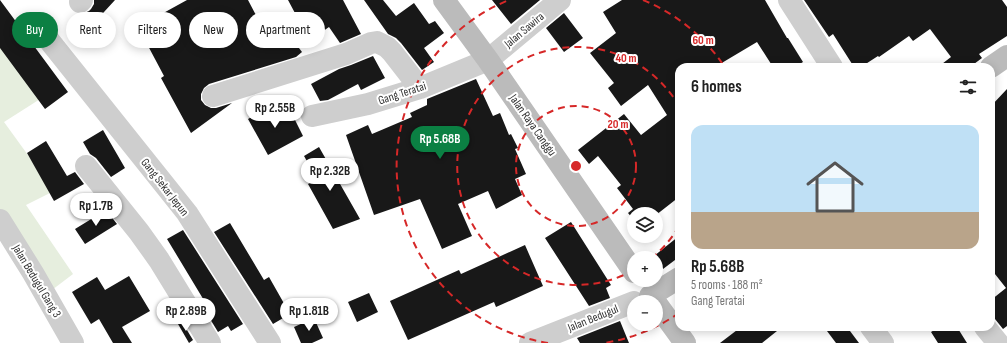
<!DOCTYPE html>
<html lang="en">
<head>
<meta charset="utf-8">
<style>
	:root { --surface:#fff; --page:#f2f2f2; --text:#222; --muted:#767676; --accent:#0b8043 }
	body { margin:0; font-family:"Sofia Sans Condensed",sans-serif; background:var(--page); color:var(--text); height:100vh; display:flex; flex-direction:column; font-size:15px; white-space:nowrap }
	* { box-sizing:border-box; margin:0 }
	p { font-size:13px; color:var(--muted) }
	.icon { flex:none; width:22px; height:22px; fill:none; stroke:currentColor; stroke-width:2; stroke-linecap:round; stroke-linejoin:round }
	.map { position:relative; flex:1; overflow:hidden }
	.side { position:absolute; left:675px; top:63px; width:320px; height:268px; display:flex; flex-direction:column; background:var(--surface); border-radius:12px; box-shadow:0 2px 10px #0003 }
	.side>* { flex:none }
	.hud { position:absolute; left:12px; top:12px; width:380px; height:36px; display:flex; gap:8px }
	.controls { position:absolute; left:627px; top:207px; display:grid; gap:8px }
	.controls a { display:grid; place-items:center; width:36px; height:36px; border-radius:50%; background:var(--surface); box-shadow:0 2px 10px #0003; font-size:20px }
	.price { position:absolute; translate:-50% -34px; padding:0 9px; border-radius:14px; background:#fff; color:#222; font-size:13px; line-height:26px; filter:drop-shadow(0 1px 2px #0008) }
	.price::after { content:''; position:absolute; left:50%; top:24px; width:12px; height:9px; margin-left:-6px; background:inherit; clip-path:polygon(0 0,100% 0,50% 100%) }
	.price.on { background:var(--accent); color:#fff }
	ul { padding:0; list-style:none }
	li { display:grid; align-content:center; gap:8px; height:212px; padding:0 16px }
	li span { display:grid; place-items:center; height:124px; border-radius:12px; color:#555 }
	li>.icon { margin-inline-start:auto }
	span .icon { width:72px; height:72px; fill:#fffc; stroke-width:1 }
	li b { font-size:17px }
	h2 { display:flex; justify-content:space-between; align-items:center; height:48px; padding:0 16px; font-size:17px }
	.pill { padding:0 14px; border-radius:18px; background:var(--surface); box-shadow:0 2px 10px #0003; font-size:14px; line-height:36px }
	.pill.on { background:var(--accent); color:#fff }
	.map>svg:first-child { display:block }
	.green { fill:#e6eede }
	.building { fill:#181818 }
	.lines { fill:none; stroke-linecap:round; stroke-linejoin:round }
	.street { stroke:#cecece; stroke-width:22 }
	.secondary { stroke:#bbb; stroke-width:22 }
	.ring { fill:none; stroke:#d62828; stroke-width:2; stroke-dasharray:7 5 }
	.labels { text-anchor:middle; stroke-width:4; stroke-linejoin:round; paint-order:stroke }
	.street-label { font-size:12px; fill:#313131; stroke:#fff }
	.centre { fill:#d62828; stroke:#fff; stroke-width:2 }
	.ring-label { font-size:12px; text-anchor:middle; font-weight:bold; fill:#d62828; stroke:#fff; stroke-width:4; stroke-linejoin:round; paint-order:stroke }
</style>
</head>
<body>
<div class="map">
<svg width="1007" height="343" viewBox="0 0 1007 343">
	<rect width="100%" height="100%" fill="#fff"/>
	<path class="green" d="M0,34L48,94L4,122L54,191L26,205L73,274L48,293L0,215Z"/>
	<path class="building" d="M0,0L68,92L45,109L0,48Z
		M94,0H115L93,24L82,14L89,11L91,9L94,4Z
		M187,0H248L267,36L296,15L288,0H343L361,34L340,43L329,27L299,48L302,52L296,57L209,84L204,88L201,94V100L205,105L211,108H216L232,103L191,133L161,78L164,76L138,27Z
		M364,0H383L396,16L414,3L429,24L435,21L444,33L424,48L434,62L422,70L401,43L396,38L388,34Z
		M492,0H540L511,24Z
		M622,0H765L787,38H788L803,62L795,67H773L757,42L715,67H679V197L656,215L634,214V220L628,213L633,209L617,188L621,185L598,156L589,164L578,150L624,114L641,135L667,115L648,85L621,106L608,88L614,83L590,53L616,33L603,12Z
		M804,0H1002L1007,7V36L979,54L982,58L970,67H938L951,57L930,29L913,41L909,36L879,57L878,56L861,67H854L833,34L829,37Z
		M564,13L583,38L564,52L546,28Z
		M373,56L385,78L361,90L358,84L328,100L320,101L311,84L339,69L351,65Z
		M476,79L493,116L500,113L509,135L511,134L518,148L515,149L526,174L515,179L522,195L496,209L488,191L458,204L472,236L442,249L420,199L374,215L346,135L368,125L372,134L412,117L410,113L427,105V99Z
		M1007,89V326L1003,329L995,319L991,316V300L1006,288L991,269V106Z
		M277,103L286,120L293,116L303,136L268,155L248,119Z
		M103,130L125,168L111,177L96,158L90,154L83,142Z
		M46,141L67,176L75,172L84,184L54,201L27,153Z
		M319,147L360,219L333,229L308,184L317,179L304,156Z
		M106,210L117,224L85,244L75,229Z
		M571,222L611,285L606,288L610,298L589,306L545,238Z
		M230,223L264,280L269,277L290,314L273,324L214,232Z
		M183,230L243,324L231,331L228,326L218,332L204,309L208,307L167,239Z
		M679,236V257L663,269L656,259V258L654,256Z
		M525,245L543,286L496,307L494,302L408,340L390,301L459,270L461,274Z
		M129,276L150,311L122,327L132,343H113L99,319L91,324L72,292L97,277L105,290Z
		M369,293L378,312L357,322L348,302Z
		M314,318L323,338L312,343H301L294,327Z
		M620,321L629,343H580L577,338Z
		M182,322L193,340L189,343L178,324Z
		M741,327H782L762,343H720Z
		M824,327H847L859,343H836Z
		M939,327H957L967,343H938L931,332Z"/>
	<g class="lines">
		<path class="street" d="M789,0L832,67
			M80,2L82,0
			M48,39L187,213L270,343
			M213,96L346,54L371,43L377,42L387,47L392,52L420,88
			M312,116L368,104L420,88L488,60L560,0
			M86,166L139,232L159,260L210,343
			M0,220L33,273L73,343
			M871,327L883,343
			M985,327L998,343
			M530,343L634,302"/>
		<path class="secondary" d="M444,0L488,60L634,272
			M991,67L1007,56
			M650,296L679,278
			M656,303L685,343"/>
	</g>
	<g class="ring">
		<circle cx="576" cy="166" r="60"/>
		<path d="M679 226A119 119 0 0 1 652 258M634 270A119 119 0 1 1 679 106"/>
		<path d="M679 313A179 179 0 0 1 604 343M548 343A179 179 0 0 1 509 0M643 0A179 179 0 0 1 724 66"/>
	</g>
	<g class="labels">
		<g class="street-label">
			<text transform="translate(524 30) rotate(-40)" y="4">Jalan Sawira</text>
			<text transform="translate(402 93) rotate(-18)" y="4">Gang Teratai</text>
			<text transform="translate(533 125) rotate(55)" y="4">Jalan Raya Canggu</text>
			<text transform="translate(165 187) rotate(52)" y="4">Gang Sekar Jepun</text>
			<text transform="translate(37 281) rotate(59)" y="4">Jalan Bedugul Gang 3</text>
			<text transform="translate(593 318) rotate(-22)" y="4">Jalan Bedugul</text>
		</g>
	</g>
	<circle cx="576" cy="166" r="6" class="centre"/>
	<g class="ring-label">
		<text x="703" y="44">60 m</text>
		<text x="626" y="62">40 m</text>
		<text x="618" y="128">20 m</text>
	</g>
</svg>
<div class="controls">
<a><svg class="icon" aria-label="layers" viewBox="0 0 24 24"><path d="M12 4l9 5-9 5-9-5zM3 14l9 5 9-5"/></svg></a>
<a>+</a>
<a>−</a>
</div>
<b class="price" style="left:275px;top:129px">Rp 2.55B</b>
<b class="price on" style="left:440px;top:160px">Rp 5.68B</b>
<b class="price" style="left:330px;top:192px">Rp 2.32B</b>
<b class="price" style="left:96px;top:227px">Rp 1.7B</b>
<b class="price" style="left:186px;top:332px">Rp 2.89B</b>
<b class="price" style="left:309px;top:332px">Rp 1.81B</b>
<div class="hud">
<a class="pill on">Buy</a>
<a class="pill">Rent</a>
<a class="pill">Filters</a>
<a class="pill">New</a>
<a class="pill">Apartment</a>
</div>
<section class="side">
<h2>6 homes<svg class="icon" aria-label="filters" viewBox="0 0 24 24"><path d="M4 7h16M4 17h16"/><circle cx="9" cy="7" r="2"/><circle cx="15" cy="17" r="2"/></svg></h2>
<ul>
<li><span style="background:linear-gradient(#bfe0f5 70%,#b9a48a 0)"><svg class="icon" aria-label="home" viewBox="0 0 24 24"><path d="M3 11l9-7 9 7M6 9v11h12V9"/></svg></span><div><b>Rp 5.68B</b><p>5 rooms · 188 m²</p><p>Gang Teratai</p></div></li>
</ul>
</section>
</div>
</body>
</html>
